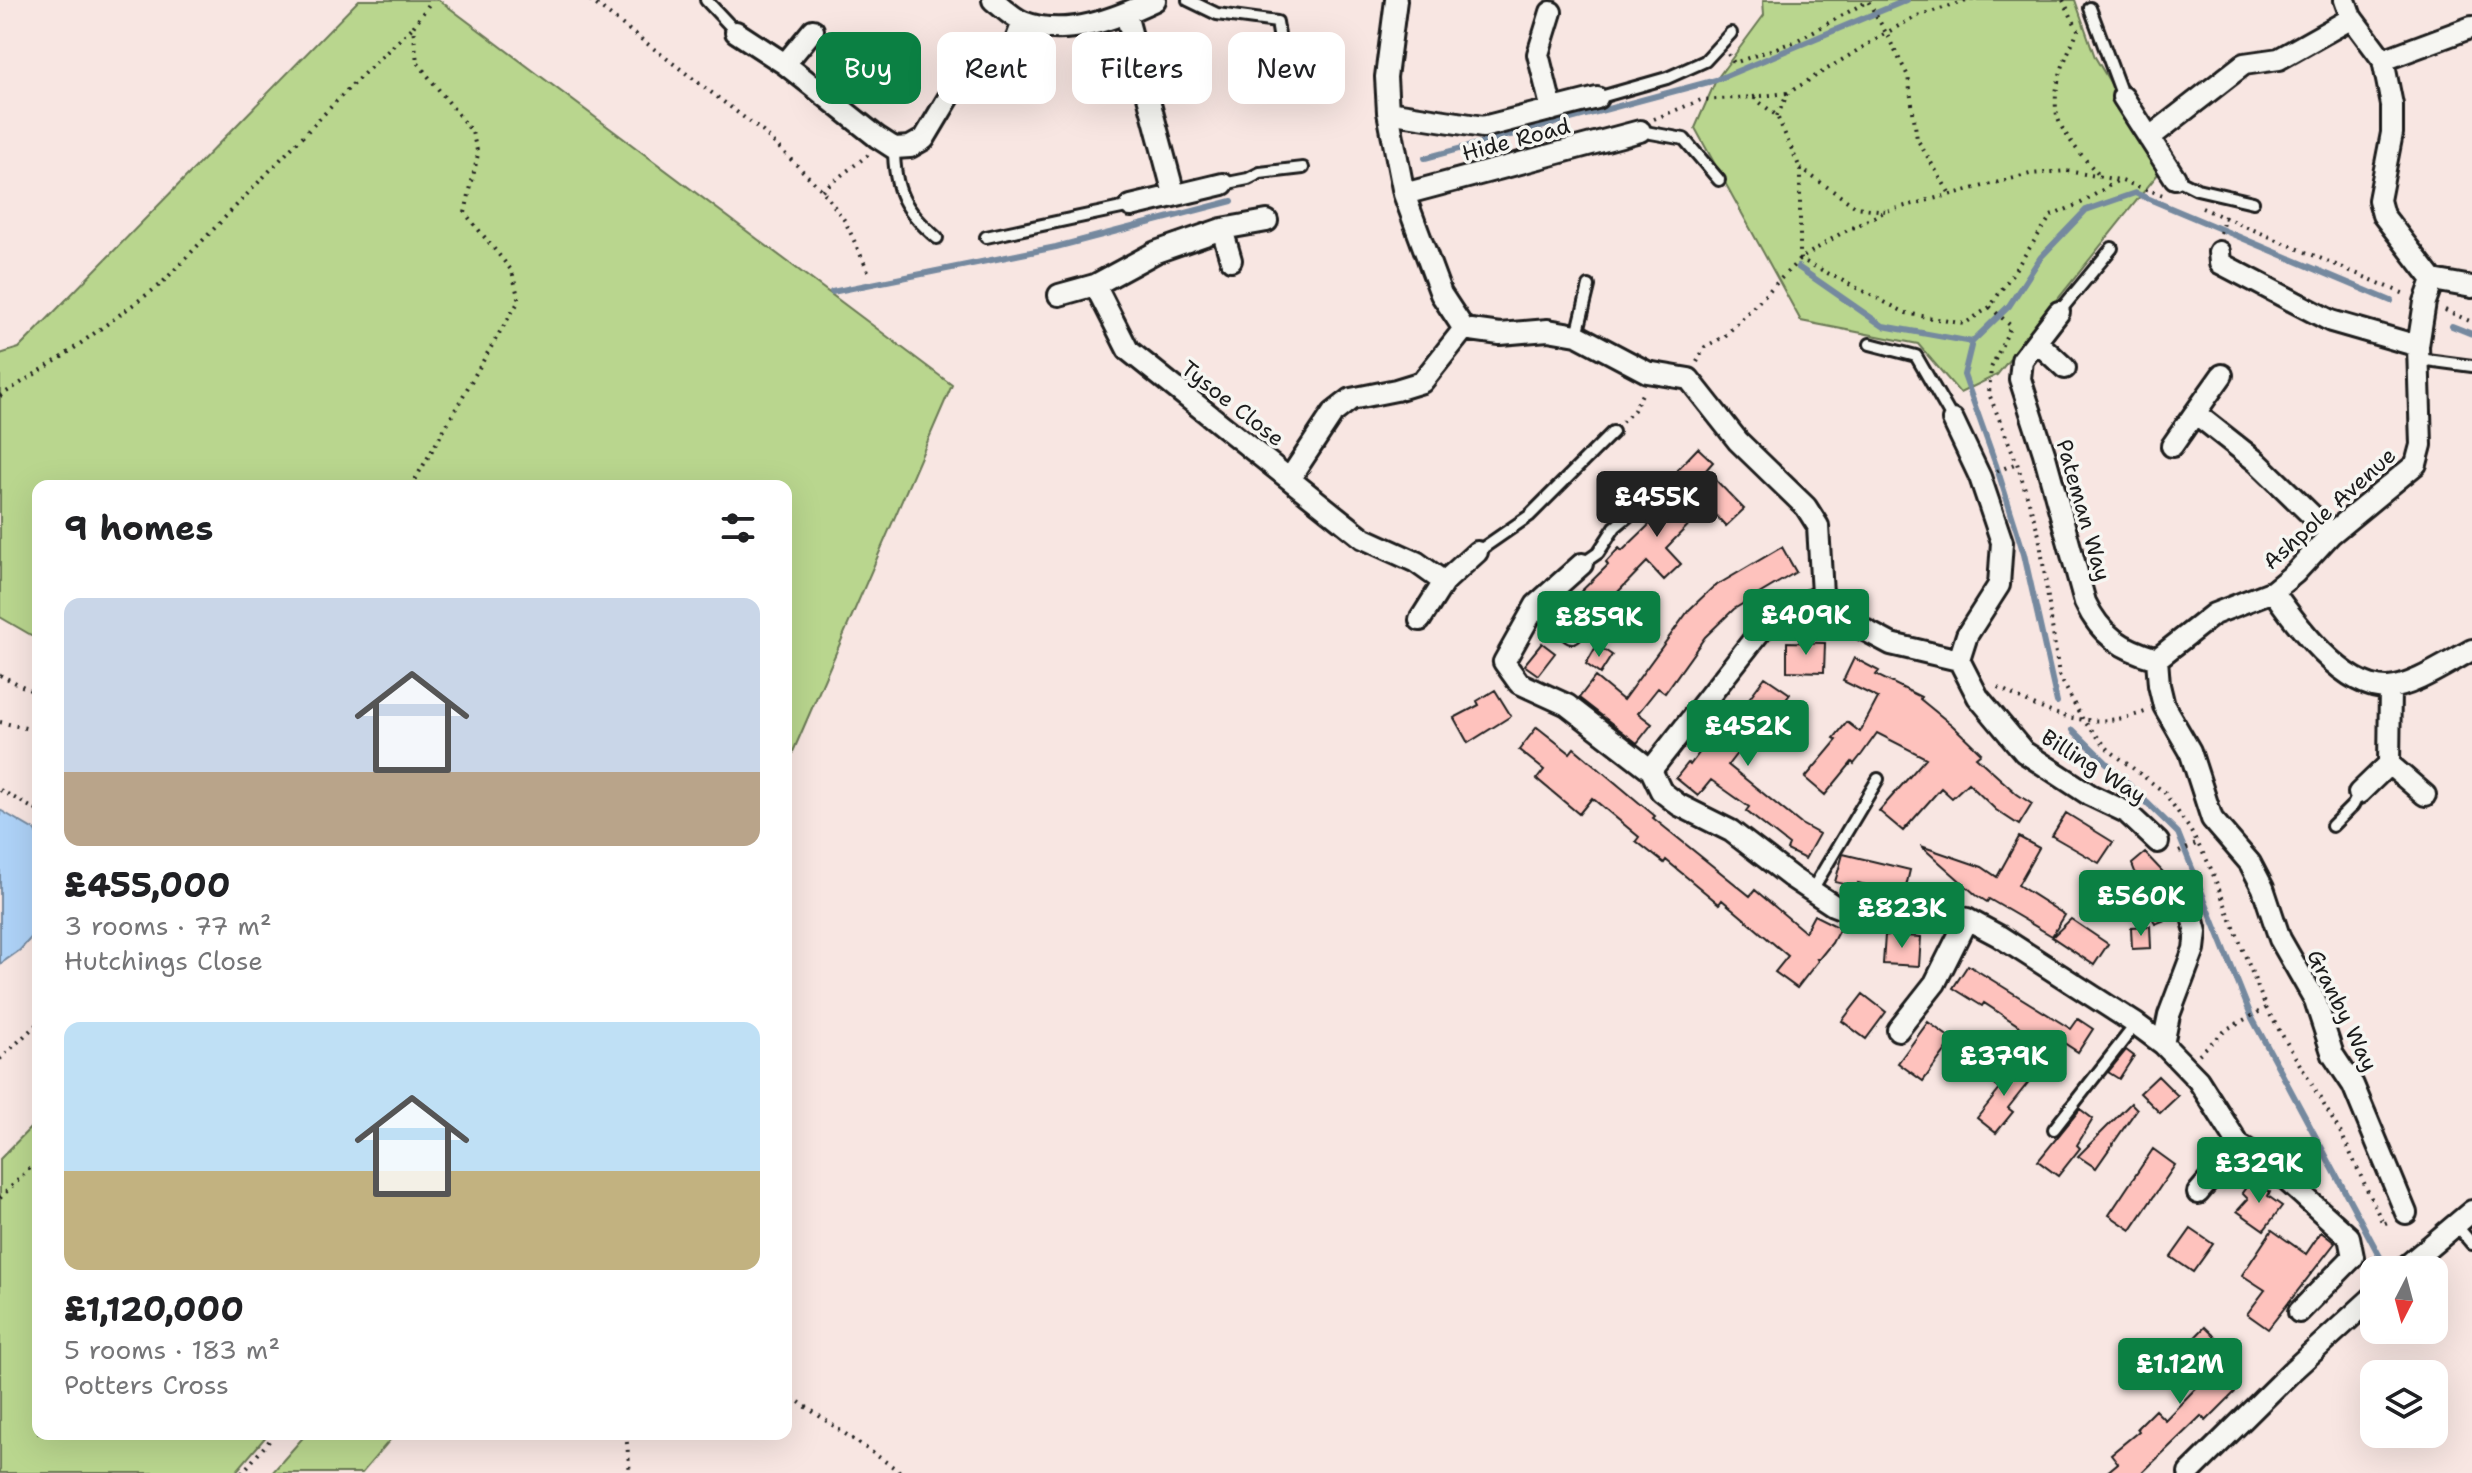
<!DOCTYPE html>
<html lang="en">
<head>
<meta charset="utf-8">
<style>
	:root { --surface:#fff; --page:#f2f2f2; --text:#202124; --muted:#757577; --accent:#0b8043 }
	body { margin:0; font-family:"Shantell Sans",sans-serif; background:var(--page); color:var(--text); height:100vh; display:flex; flex-direction:column; font-size:30px; white-space:nowrap }
	* { box-sizing:border-box; margin:0 }
	p { font-size:26px; color:var(--muted) }
	.icon { flex:none; width:44px; height:44px; fill:none; stroke:currentColor; stroke-width:2; stroke-linecap:round; stroke-linejoin:round }
	.map { position:relative; flex:1; overflow:hidden }
	.panel { position:absolute; left:32px; top:480px; width:760px; height:960px; display:flex; flex-direction:column; background:var(--surface); border-radius:16px; box-shadow:0 8px 32px #0002 }
	.panel>* { flex:none }
	.banner { position:absolute; left:816px; top:32px; width:760px; height:72px; display:flex; gap:16px }
	.needle { width:52px; rotate:186deg }
	.buttons { position:absolute; left:2360px; top:1256px; display:grid; gap:16px }
	.buttons a { display:grid; place-items:center; width:88px; height:88px; border-radius:16px; background:var(--surface); box-shadow:0 8px 32px #0002; font-size:40px }
	.price { position:absolute; translate:-50% -68px; padding:0 18px; border-radius:8px; background:var(--accent); color:#fff; font-size:26px; line-height:52px; filter:drop-shadow(0 2px 4px #0008) }
	.price::after { content:''; position:absolute; left:50%; top:48px; width:24px; height:18px; margin-left:-12px; background:inherit; clip-path:polygon(0 0,100% 0,50% 100%) }
	.price.active { background:#222; color:#fff }
	ul { padding:0; list-style:none }
	li { display:grid; align-content:center; gap:16px; height:424px; padding:0 32px }
	li span { display:grid; place-items:center; height:248px; border-radius:16px; color:#555 }
	li>.icon { margin-inline-start:auto }
	span .icon { width:144px; height:144px; fill:#fffc; stroke-width:1 }
	li b { font-size:34px }
	h2 { display:flex; justify-content:space-between; align-items:center; height:96px; padding:0 32px; font-size:34px }
	.pill { padding:0 28px; border-radius:16px; background:var(--surface); box-shadow:0 8px 32px #0002; font-size:28px; line-height:72px }
	.pill.active { background:var(--accent); color:#fff }
	.map>svg:first-child { display:block }
	.green { fill:#b9d68e; stroke:#6a7955; stroke-width:2 }
	.water { fill:#aed2f7; stroke:#74899f; stroke-width:2 }
	.lines { fill:none; stroke-linecap:round; stroke-linejoin:round }
	.stream { stroke:#74899f; stroke-width:6 }
	.building { fill:#fec2bd; stroke:#1c1c1c; stroke-width:2 }
	.lane-casing { stroke:#1c1c1c; stroke-width:16 }
	.street-casing { stroke:#1c1c1c; stroke-width:26 }
	.path { stroke:#1c1c1c; stroke-width:4; stroke-dasharray:2 6; stroke-linecap:butt }
	.lane { stroke:#f6f6f2; stroke-width:10 }
	.street { stroke:#f6f6f2; stroke-width:20 }
	.labels { text-anchor:middle; stroke-width:7; stroke-linejoin:round; paint-order:stroke }
	.street-label { font-size:22px; fill:#1c1c1c; stroke:#f6f6f2 }
</style>
</head>
<body>
<div class="map">
<svg width="2472" height="1473" viewBox="0 0 2472 1473">
	<rect width="100%" height="100%" fill="#f8e6e2"/>
	<filter id="ink" filterUnits="userSpaceOnUse"><feTurbulence type="fractalNoise" baseFrequency=".0125" numOctaves="2"/><feDisplacementMap in="SourceGraphic" scale="16" xChannelSelector="R" yChannelSelector="G"/><feConvolveMatrix kernelMatrix="1 2 1 2 8 2 1 2 1" color-interpolation-filters="sRGB"/></filter>
	<g filter="url(#ink)">
		<path class="green" d="M359,0H439L952,385L786,768V486H38V639L0,617V354L19,348Z
			M1763,0H2075L2095,57L2162,169L1997,375L1960,393L1918,344L1801,321L1695,128L1716,80L1764,15Z
			M38,1120V1434H268L235,1473H0V1159Z
			M306,1434H395L362,1473H272Z"/>
		<path class="water" d="M0,810L34,830L38,836V930L20,950L0,964Z"/>
		<g class="lines">
			<path class="stream" d="M1425,158L1716,80L1907,0
				M1798,267L1883,326L1972,342L1964,375L1996,465L2024,554L2057,702
				M832,292L1056,247L1232,201
				M2452,326L2472,334
				M1972,342L2009,306L2041,257L2086,210L2135,193L2391,301
				M2073,730L2178,833L2252,1018L2386,1268"/>
		</g>
		<path class="building" d="M1698,448L1713,462L1706,470L1744,509L1726,526L1707,506L1666,548L1681,564L1664,580L1647,562L1584,627L1564,608L1608,565L1606,562L1619,548L1622,551L1651,523L1649,521L1664,507L1668,511L1694,486L1677,470Z
			M1782,547L1796,572L1734,609L1705,637L1665,693L1658,688L1638,713L1652,724L1637,743L1579,698L1595,677L1623,700L1689,610L1712,588Z
			M1787,642L1825,643L1824,672L1787,671Z
			M1542,643L1555,653L1538,675L1524,665Z
			M1597,645L1612,655L1600,674L1586,664Z
			M1854,658L1879,671L1876,675L1921,697L1920,699L1952,725L1981,753L1976,757L2017,794L2032,804L2019,825L1996,810L1968,783L1952,798L1941,788L1903,831L1879,811L1926,758L1877,733L1862,754L1854,764L1852,762L1825,795L1805,778L1837,740L1834,738L1847,722L1860,732L1878,698L1843,681Z
			M1765,677L1790,694L1760,735L1754,731L1728,765L1801,824L1819,834L1805,859L1787,850L1789,845L1746,811L1749,807L1711,780L1698,796L1676,778L1688,763L1690,765L1715,732L1721,736Z
			M1495,690L1511,716L1468,743L1454,718L1479,705L1477,701Z
			M1537,727L1570,753L1574,748L1655,816L1653,818L1750,896L1755,890L1805,932L1814,915L1840,928L1832,943L1819,959H1817L1818,961L1797,988L1775,972L1788,956L1722,900L1719,904L1666,860L1664,863L1636,841L1639,837L1592,798L1579,814L1537,779L1544,770L1519,750Z
			M2066,813L2113,842L2099,863L2052,836Z
			M2019,837L2039,848L2018,885L2065,915L2052,936L1989,899L1987,902L1976,895L1921,846L1982,867L1997,877Z
			M2145,853L2163,872L2178,915L2155,924L2132,864Z
			M1843,854L1910,870L1904,895L1858,883L1857,887L1835,882Z
			M2071,919L2108,944L2094,965L2052,937Z
			M2150,926L2151,948L2132,949L2131,927Z
			M1885,935L1921,937L1919,966L1883,964Z
			M1968,965L2071,1029L2078,1019L2093,1029L2078,1052L2064,1043L2059,1052L1984,1003L1982,1006L1953,988Z
			M1863,994L1886,1012L1866,1039L1842,1021Z
			M1928,1022L1953,1040L1923,1081L1898,1063Z
			M2126,1050L2134,1056L2119,1079L2108,1072Z
			M2012,1064L2031,1079L2008,1108L2013,1112L1996,1133L1977,1118L2000,1089L1995,1085Z
			M2158,1076L2178,1096L2160,1113L2140,1093Z
			M2131,1103L2137,1109L2096,1168L2078,1156Z
			M2080,1109L2093,1119L2077,1145L2080,1148L2058,1176L2038,1161Z
			M2153,1149L2175,1165L2131,1230L2109,1215Z
			M2252,1179L2270,1192L2268,1196L2282,1206L2264,1230L2237,1211L2248,1199L2242,1193Z
			M2191,1229L2213,1244L2193,1272L2171,1257Z
			M2272,1230L2306,1254L2321,1232L2335,1243L2268,1329L2247,1314L2265,1290L2242,1275Z
			M2205,1327L2227,1348L2213,1362L2239,1388L2206,1421L2201,1416L2142,1473H2106L2118,1463L2111,1454L2139,1431L2137,1428L2155,1410L2165,1420L2196,1388L2170,1363Z"/>
		<g class="lines">
			<defs>
				<path id="lane" d="M706,0L736,32
					M1188,0L1217,14L1277,22L1284,66
					M2090,8L2123,97
					M1597,98L1667,78L1705,61L1731,33
					M1640,131L1684,139L1719,180
					M894,148C894,190 904,210 937,238
					M2175,178L2197,189L2253,202
					M1223,184L1248,179L1260,173L1303,168
					M986,237L1131,206
					M2059,312L2112,248
					M1577,335L1589,286
					M1870,344L1916,356L1953,420
					M2419,359L2472,366
					M1477,552L1529,516L1613,432
					M1582,564L1598,553L1615,527L1638,508
					M2332,826L2353,805L2359,793
					M1812,890L1878,779
					M2054,1129L2136,1024
					M2456,1225L2472,1244"/>
				<path id="street" d="M993,0C1002,7 1013,18 1023,22C1066,39 1117,18 1155,0
					M1396,0L1386,77L1388,112L1404,194L1441,294L1464,329
					M1551,12L1538,54L1552,110
					M1126,14L1174,194
					M736,32L785,64L877,137L894,148L910,147L924,139L955,87L1013,49L1023,22
					M2383,60L2472,27
					M785,64L813,30
					M2123,97L2175,178
					M1388,112L1483,127L1597,98
					M2149,138L2244,64L2279,59L2352,18
					M1404,194L1640,131
					M1131,206L1223,184
					M1222,229L1231,260
					M2219,252L2220,263L2331,321L2418,346
					M2433,280L2472,287
					M1095,285L1128,350L1363,538L1416,562L1444,582
					M1059,295L1095,285L1156,252L1222,229L1267,221
					M2059,312L2022,360L2020,379L2044,453L2085,602C2101,636 2122,649 2157,659
					M1464,329L1500,334L1548,330L1577,335L1647,372L1689,379L1738,441L1806,507L1818,526L1822,594L1762,629L1651,770
					M2037,342L2065,368
					M2222,375L2195,413L2257,462L2331,534
					M1953,420L1980,477L2002,542L1999,585L1967,635L1959,660
					M2172,446L2195,413
					M1290,478L1333,413L1351,399L1396,390L1422,382L1464,329
					M1582,564L1536,605L1504,662L1519,683L1567,705L1651,770L1661,791L1679,805L1731,831L1791,877L1833,905L1851,912L1877,916H1901L1919,912L1944,913L1967,919L1999,936L2136,1024L2163,1044L2198,1080L2239,1145L2264,1160L2349,1237L2353,1257L2299,1312
					M2273,591C2296,624 2343,689 2388,688C2412,687 2449,662 2472,650
					M1822,594L1861,628L1891,644L1959,660L1978,697L2024,752L2090,795L2126,812L2158,842
					M1536,605L1572,632
					M1420,620L1444,582L1477,552
					M2157,659L2214,614L2273,591L2295,573L2331,534L2416,464L2421,445L2418,346L2425,302L2433,280L2383,215L2379,200L2392,133V105L2383,60L2351,17L2345,0
					M2157,659L2159,685L2164,706L2190,751L2212,819L2250,863L2263,888L2280,939L2315,1000L2333,1055L2353,1085L2406,1213
					M2389,764L2425,795
					M2359,793L2389,764L2390,688
					M1898,1030L1935,983L1967,919
					M2163,1044L2169,1015L2194,949L2196,932L2189,905
					M2198,1193L2239,1145
					M2402,1270L2472,1211
					M2189,1473L2292,1371L2374,1296"/>
			</defs>
			<use href="#lane" class="lane-casing"/>
			<use href="#street" class="street-casing"/>
			<path class="path" d="M590,0L763,132L822,190L845,221L868,271
				M2063,0L2078,30C2067,55 2051,86 2057,115C2061,133 2087,162 2100,176
				M1728,54L1734,63L1796,41L1868,1L1886,33L1917,16L1970,0
				M1753,97L1787,93
				M1777,116L1788,93L1886,33L1908,76L1917,139L1950,194
				M1654,119L1701,100L1753,97L1777,116L1800,168V259L1906,313L1964,324L1990,307L2051,216L2081,203L2117,181
				M1800,168L1856,207L1885,211
				M822,190L868,155
				M2202,208L2407,295
				M2220,233L2225,216
				M1990,307L2011,326L1991,368L1989,394L2017,463L2039,535L2059,675L2083,720L2109,750L2164,792L2189,828L2209,864L2266,1008L2342,1135L2383,1224L2390,1221
				M2445,310L2472,322
				M1697,362L1705,347L1725,336L1800,259L1840,234L1886,211L2030,174L2067,171L2119,180L2163,195
				M0,396L62,357L160,285L352,85L413,27
				M1622,422L1634,410L1644,390
				M1997,471L2017,463
				M411,486C448,425 481,361 519,301L512,271L465,213L478,154L472,132L417,62L413,27L432,0
				M0,675L38,694
				M1998,687C2048,714 2087,732 2145,712
				M0,722L38,731
				M0,790L38,811
				M2179,852L2196,844
				M2199,1054L2227,1029L2266,1008
				M0,1059L38,1023
				M0,1198L38,1160
				M786,1393L902,1473
				M626,1434L630,1473
				M242,1473L275,1434"/>
			<use href="#lane" class="lane"/>
			<use href="#street" class="street"/>
		</g>
	</g>
	<g class="labels">
		<g class="street-label">
			<text transform="translate(1516 139) rotate(-15)" y="8">Hide Road</text>
			<text transform="translate(1233 403) rotate(38)" y="8">Tysoe Close</text>
			<text transform="translate(2329 508) rotate(-42)" y="8">Ashpole Avenue</text>
			<text transform="translate(2084 510) rotate(74)" y="8">Pateman Way</text>
			<text transform="translate(2094 766) rotate(32)" y="8">Billing Way</text>
			<text transform="translate(2343 1010) rotate(64)" y="8">Granby Way</text>
		</g>
	</g>
</svg>
<div class="buttons">
<a><svg class="needle" viewBox="-14 -14 28 28"><path d="M0-13l5 13h-10z" fill="#e53935"/><path d="M0 13l5-13h-10z" fill="#757577"/></svg></a>
<a><svg class="icon" aria-label="layers" viewBox="0 0 24 24"><path d="M12 4l9 5-9 5-9-5zM3 14l9 5 9-5"/></svg></a>
</div>
<b class="price active" style="left:1657px;top:539px">£455K</b>
<b class="price" style="left:1806px;top:657px">£409K</b>
<b class="price" style="left:1599px;top:659px">£859K</b>
<b class="price" style="left:1748px;top:768px">£452K</b>
<b class="price" style="left:2141px;top:938px">£560K</b>
<b class="price" style="left:1902px;top:950px">£823K</b>
<b class="price" style="left:2004px;top:1098px">£379K</b>
<b class="price" style="left:2259px;top:1205px">£329K</b>
<b class="price" style="left:2180px;top:1406px">£1.12M</b>
<div class="banner">
<a class="pill active">Buy</a>
<a class="pill">Rent</a>
<a class="pill">Filters</a>
<a class="pill">New</a>
</div>
<section class="panel">
<h2>9 homes<svg class="icon" aria-label="filters" viewBox="0 0 24 24"><path d="M4 7h16M4 17h16"/><circle cx="9" cy="7" r="2"/><circle cx="15" cy="17" r="2"/></svg></h2>
<ul>
<li><span style="background:linear-gradient(#c9d6e8 70%,#b9a48a 0)"><svg class="icon" aria-label="home" viewBox="0 0 24 24"><path d="M3 11l9-7 9 7M6 9v11h12V9"/></svg></span><div><b>£455,000</b><p>3 rooms · 77 m²</p><p>Hutchings Close</p></div></li>
<li><span style="background:linear-gradient(#bfe0f5 60%,#c2b280 0)"><svg class="icon" aria-label="home" viewBox="0 0 24 24"><path d="M3 11l9-7 9 7M6 9v11h12V9"/></svg></span><div><b>£1,120,000</b><p>5 rooms · 183 m²</p><p>Potters Cross</p></div></li>
</ul>
</section>
</div>
</body>
</html>
